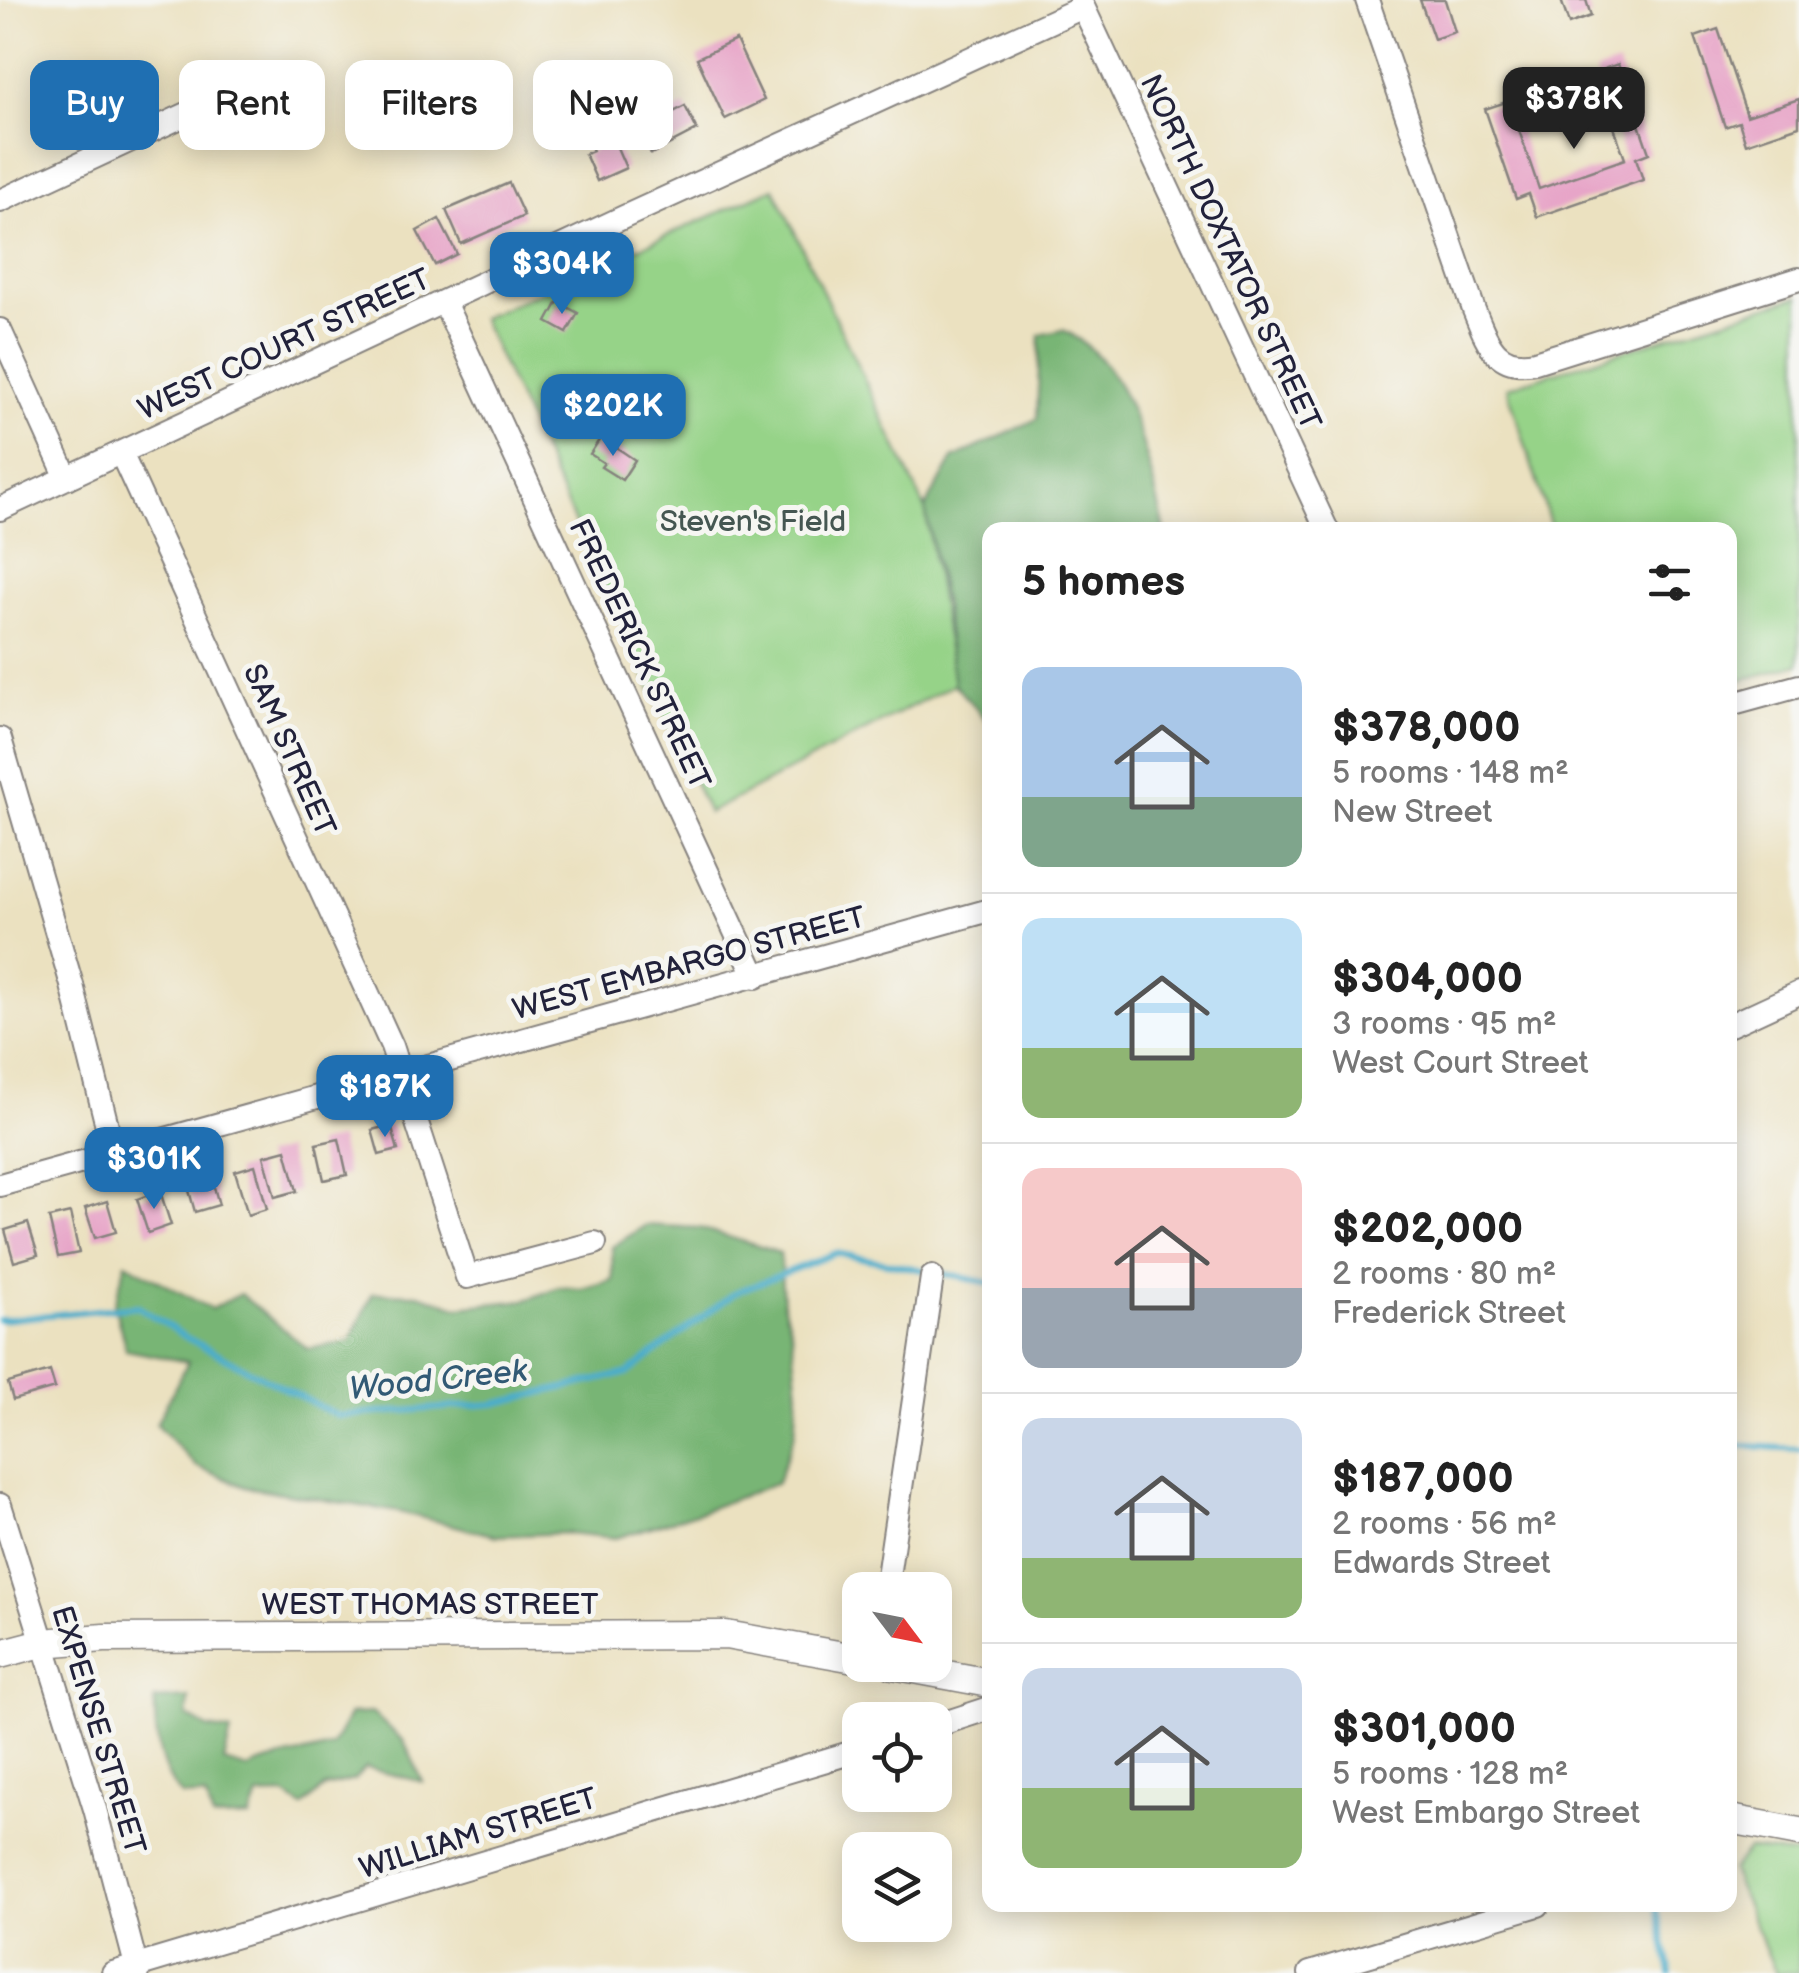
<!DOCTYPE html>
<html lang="en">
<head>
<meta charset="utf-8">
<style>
	:root { --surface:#fff; --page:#f2f2f2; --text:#222; --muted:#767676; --line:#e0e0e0; --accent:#1f6fb2 }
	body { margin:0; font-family:"Balsamiq Sans",sans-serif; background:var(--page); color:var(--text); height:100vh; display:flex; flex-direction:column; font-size:38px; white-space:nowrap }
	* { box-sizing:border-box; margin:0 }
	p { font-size:32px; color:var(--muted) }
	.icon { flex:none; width:55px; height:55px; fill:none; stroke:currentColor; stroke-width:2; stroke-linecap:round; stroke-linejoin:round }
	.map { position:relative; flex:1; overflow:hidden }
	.drawer { position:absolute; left:982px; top:522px; width:755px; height:1390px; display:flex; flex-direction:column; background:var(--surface); border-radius:20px; box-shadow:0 5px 25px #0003 }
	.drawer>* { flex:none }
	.banner { position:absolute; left:30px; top:60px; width:802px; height:90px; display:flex; gap:20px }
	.needle { width:65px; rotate:122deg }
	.fabs { position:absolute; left:842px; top:1572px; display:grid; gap:20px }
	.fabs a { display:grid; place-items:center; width:110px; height:110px; border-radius:20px; background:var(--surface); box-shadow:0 5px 25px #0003; font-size:50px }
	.price { position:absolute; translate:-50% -85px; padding:0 22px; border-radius:20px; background:var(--accent); color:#fff; font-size:32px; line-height:65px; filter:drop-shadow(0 2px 5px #0008) }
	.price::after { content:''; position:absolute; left:50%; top:60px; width:30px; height:22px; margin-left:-15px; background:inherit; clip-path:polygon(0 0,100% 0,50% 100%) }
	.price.selected { background:#222; color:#fff }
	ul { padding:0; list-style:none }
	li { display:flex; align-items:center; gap:30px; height:250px; padding:0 40px }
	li+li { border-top:2px solid var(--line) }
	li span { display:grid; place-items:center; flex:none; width:280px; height:200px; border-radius:20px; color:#555 }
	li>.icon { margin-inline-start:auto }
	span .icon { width:120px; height:120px; fill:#fffc; stroke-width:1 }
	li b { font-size:42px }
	h2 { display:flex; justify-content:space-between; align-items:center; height:120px; padding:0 40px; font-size:42px }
	.tag { padding:0 35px; border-radius:20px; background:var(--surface); box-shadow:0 5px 25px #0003; font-size:35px; line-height:90px }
	.tag.selected { background:var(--accent); color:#fff }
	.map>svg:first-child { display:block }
	.green { fill:#96d388; stroke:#5c7a62; stroke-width:2.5 }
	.forest { fill:#78b574; stroke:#4d6c58; stroke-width:2.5 }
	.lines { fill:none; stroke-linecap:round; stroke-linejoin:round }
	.stream { stroke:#4badcb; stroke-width:6 }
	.building { fill:#e7a5c8 }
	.minor-casing { stroke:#86827e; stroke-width:26 }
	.tertiary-casing { stroke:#86827e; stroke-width:31 }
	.minor { stroke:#fff; stroke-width:22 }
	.tertiary { stroke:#fff; stroke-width:28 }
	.labels { text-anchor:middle; stroke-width:10; stroke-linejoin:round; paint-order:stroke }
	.street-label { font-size:30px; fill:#22223b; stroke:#f6f6f2 }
	.park-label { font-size:30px; fill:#455752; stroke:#f6f6f2 }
	.water-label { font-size:32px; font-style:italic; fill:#325a75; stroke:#f6f6f2 }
</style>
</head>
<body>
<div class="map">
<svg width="1799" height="1973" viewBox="0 0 1799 1973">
	<rect width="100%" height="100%" fill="#f6f6f2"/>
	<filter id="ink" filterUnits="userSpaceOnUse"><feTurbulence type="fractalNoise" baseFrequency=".01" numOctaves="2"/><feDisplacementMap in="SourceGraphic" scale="20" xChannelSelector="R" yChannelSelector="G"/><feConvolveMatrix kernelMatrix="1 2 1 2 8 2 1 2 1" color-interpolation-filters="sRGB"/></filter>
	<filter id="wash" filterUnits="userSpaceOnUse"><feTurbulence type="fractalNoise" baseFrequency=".0048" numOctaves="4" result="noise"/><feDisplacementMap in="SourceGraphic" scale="40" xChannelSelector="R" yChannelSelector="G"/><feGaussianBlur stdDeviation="2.25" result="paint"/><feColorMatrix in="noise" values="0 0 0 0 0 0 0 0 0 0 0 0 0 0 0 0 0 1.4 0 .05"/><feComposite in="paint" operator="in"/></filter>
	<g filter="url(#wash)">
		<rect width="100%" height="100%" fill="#ebe1c0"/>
		<path class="green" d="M774,188L925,508L954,684L708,813L481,318Z
			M1799,296V664L1730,683V530H1552L1507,387Z
			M1748,1849L1799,1855V1973H1776L1731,1871Z"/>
		<path class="forest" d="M1063,330C1133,363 1147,462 1165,530H990V724L954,684L944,605L925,508L953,459L1037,419L1040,335Z
			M646,1225L700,1228L780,1253L783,1304L792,1334L798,1392L795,1433L777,1483L702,1511L616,1538L568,1533L496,1536L399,1512L245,1487L196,1466L156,1424L188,1362L126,1350L114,1304L126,1263L211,1309L240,1294L308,1349L350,1341L373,1293L419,1294L458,1307L526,1300L559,1287L582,1289L613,1280L612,1247Z
			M189,1698L187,1716L208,1728L231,1732L224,1762L248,1769C275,1756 303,1756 332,1746L350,1714L372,1713L404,1741L423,1782L365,1768L354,1780L325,1787L303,1807L285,1795L258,1796L250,1818L213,1819L205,1797L182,1796C159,1772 154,1732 155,1700Z"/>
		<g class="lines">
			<path class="stream" d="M0,1320L137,1306L187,1338L338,1416L494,1404L628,1373L736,1292L836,1253L990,1283
				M1730,1445L1799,1449
				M1656,1905L1671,1973"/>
		</g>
		<g id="blocks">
			<path class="building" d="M1420,0H1445L1455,32L1434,39Z
				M1561,0H1586L1591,16L1569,24Z
				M1718,29L1747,116L1799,99V126L1746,144L1739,122L1725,127L1695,37Z
				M736,40L764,100L725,119L697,58Z
				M1618,64L1649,153L1636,158L1643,180L1537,217L1529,194L1516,199L1485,109L1509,101L1539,189L1625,159L1595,72Z
				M685,106L697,130L651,154L639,130Z
				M609,129L626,168L597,181L585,154L593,151L588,138Z
				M509,183L524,216L461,244L446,210Z
				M439,219L457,254L435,265L417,231Z
				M558,302L578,313L567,333L547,322Z
				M601,437L635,460L622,480L601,467L604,463L590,454Z
				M391,1125L398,1150L379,1155L372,1130Z
				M339,1139L347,1175L324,1180L316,1144Z
				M286,1150L297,1191L275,1197L264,1156Z
				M255,1165L267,1209L248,1215L235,1171Z
				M209,1169L219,1205L195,1212L185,1176Z
				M160,1191L171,1225L148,1233L137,1199Z
				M107,1201L116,1232L95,1238L85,1208Z
				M70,1213L79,1253L58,1257L49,1218Z
				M28,1223L38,1255L14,1262L5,1230Z
				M50,1371L55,1388L13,1400L8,1383Z"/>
		</g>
	</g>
	<g filter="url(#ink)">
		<use href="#blocks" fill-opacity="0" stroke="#86827e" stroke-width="2.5"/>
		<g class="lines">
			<defs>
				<path id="minor" d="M1080,0L1327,530
					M1367,0L1474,310C1487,341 1495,370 1535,362L1799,279
					M0,201L187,114
					M444,302L756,977
					M0,330L67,478
					M121,453L392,1046L467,1277L595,1243
					M0,509L624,217L1083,7
					M1730,705L1799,686
					M0,739L72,985L114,1154
					M1730,1025L1799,993
					M0,1185L990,910
					M0,1505L95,1809L138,1973
					M886,1590L932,1277
					M935,1726L990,1708
					M113,1973L860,1750
					M1310,1973L1538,1905"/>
				<path id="tertiary" d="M0,1654L42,1643L104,1638L726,1635L860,1659
					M893,1665L990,1683
					M1730,1819L1799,1832"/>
			</defs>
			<use href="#minor" class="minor-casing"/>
			<use href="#tertiary" class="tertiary-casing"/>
			<use href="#minor" class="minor"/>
			<use href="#tertiary" class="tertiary"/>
		</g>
	</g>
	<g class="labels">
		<g class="street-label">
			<text transform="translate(1231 252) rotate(65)" y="10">NORTH DOXTATOR STREET</text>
			<text transform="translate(284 344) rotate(-25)" y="10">WEST COURT STREET</text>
			<text transform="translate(640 654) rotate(65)" y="10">FREDERICK STREET</text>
			<text transform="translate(290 750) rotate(66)" y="10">SAM STREET</text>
			<text transform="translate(689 963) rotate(-15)" y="10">WEST EMBARGO STREET</text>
			<text x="430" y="1614">WEST THOMAS STREET</text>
			<text transform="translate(99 1730) rotate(73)" y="10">EXPENSE STREET</text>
			<text transform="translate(478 1833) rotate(-17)" y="10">WILLIAM STREET</text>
		</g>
		<g class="park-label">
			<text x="753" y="531">Steven's Field</text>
		</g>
		<g class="water-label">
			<text transform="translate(438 1379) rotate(-6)" y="11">Wood Creek</text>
		</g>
	</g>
</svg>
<div class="fabs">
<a><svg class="needle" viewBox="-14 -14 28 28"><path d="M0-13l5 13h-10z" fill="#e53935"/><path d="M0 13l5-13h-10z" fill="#767676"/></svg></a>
<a><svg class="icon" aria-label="locate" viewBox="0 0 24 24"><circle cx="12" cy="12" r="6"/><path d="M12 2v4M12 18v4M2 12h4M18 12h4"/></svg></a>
<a><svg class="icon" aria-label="layers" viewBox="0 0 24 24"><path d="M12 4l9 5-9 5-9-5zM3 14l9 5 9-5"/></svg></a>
</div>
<b class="price selected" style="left:1574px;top:152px">$378K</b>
<b class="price" style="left:562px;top:317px">$304K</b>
<b class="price" style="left:613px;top:459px">$202K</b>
<b class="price" style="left:385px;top:1140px">$187K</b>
<b class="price" style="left:154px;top:1212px">$301K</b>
<div class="banner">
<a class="tag selected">Buy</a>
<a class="tag">Rent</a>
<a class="tag">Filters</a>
<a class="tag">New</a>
</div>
<section class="drawer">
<h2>5 homes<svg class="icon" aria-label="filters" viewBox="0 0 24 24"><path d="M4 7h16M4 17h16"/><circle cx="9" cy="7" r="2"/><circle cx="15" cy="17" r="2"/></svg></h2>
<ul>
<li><span style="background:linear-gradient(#a9c7e8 65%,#7fa58c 0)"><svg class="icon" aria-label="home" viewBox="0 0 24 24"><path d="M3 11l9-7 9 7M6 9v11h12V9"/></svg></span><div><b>$378,000</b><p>5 rooms · 148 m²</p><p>New Street</p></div></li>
<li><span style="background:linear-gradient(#bfe0f5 65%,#8fb573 0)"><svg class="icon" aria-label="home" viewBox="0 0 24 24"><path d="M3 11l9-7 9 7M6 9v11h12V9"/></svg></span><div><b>$304,000</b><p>3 rooms · 95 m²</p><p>West Court Street</p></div></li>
<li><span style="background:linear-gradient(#f6c9c9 60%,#9aa5b1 0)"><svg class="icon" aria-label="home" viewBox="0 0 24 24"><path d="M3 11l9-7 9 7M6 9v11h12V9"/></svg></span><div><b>$202,000</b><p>2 rooms · 80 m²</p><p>Frederick Street</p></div></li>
<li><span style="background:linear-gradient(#c9d6e8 70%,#8fb573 0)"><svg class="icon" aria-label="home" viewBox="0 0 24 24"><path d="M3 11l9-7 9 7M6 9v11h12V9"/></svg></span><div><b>$187,000</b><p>2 rooms · 56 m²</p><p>Edwards Street</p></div></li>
<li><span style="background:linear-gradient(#c9d6e8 60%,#8fb573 0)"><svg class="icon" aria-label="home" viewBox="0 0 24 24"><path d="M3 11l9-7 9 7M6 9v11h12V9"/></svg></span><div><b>$301,000</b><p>5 rooms · 128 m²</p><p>West Embargo Street</p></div></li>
</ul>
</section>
</div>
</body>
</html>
